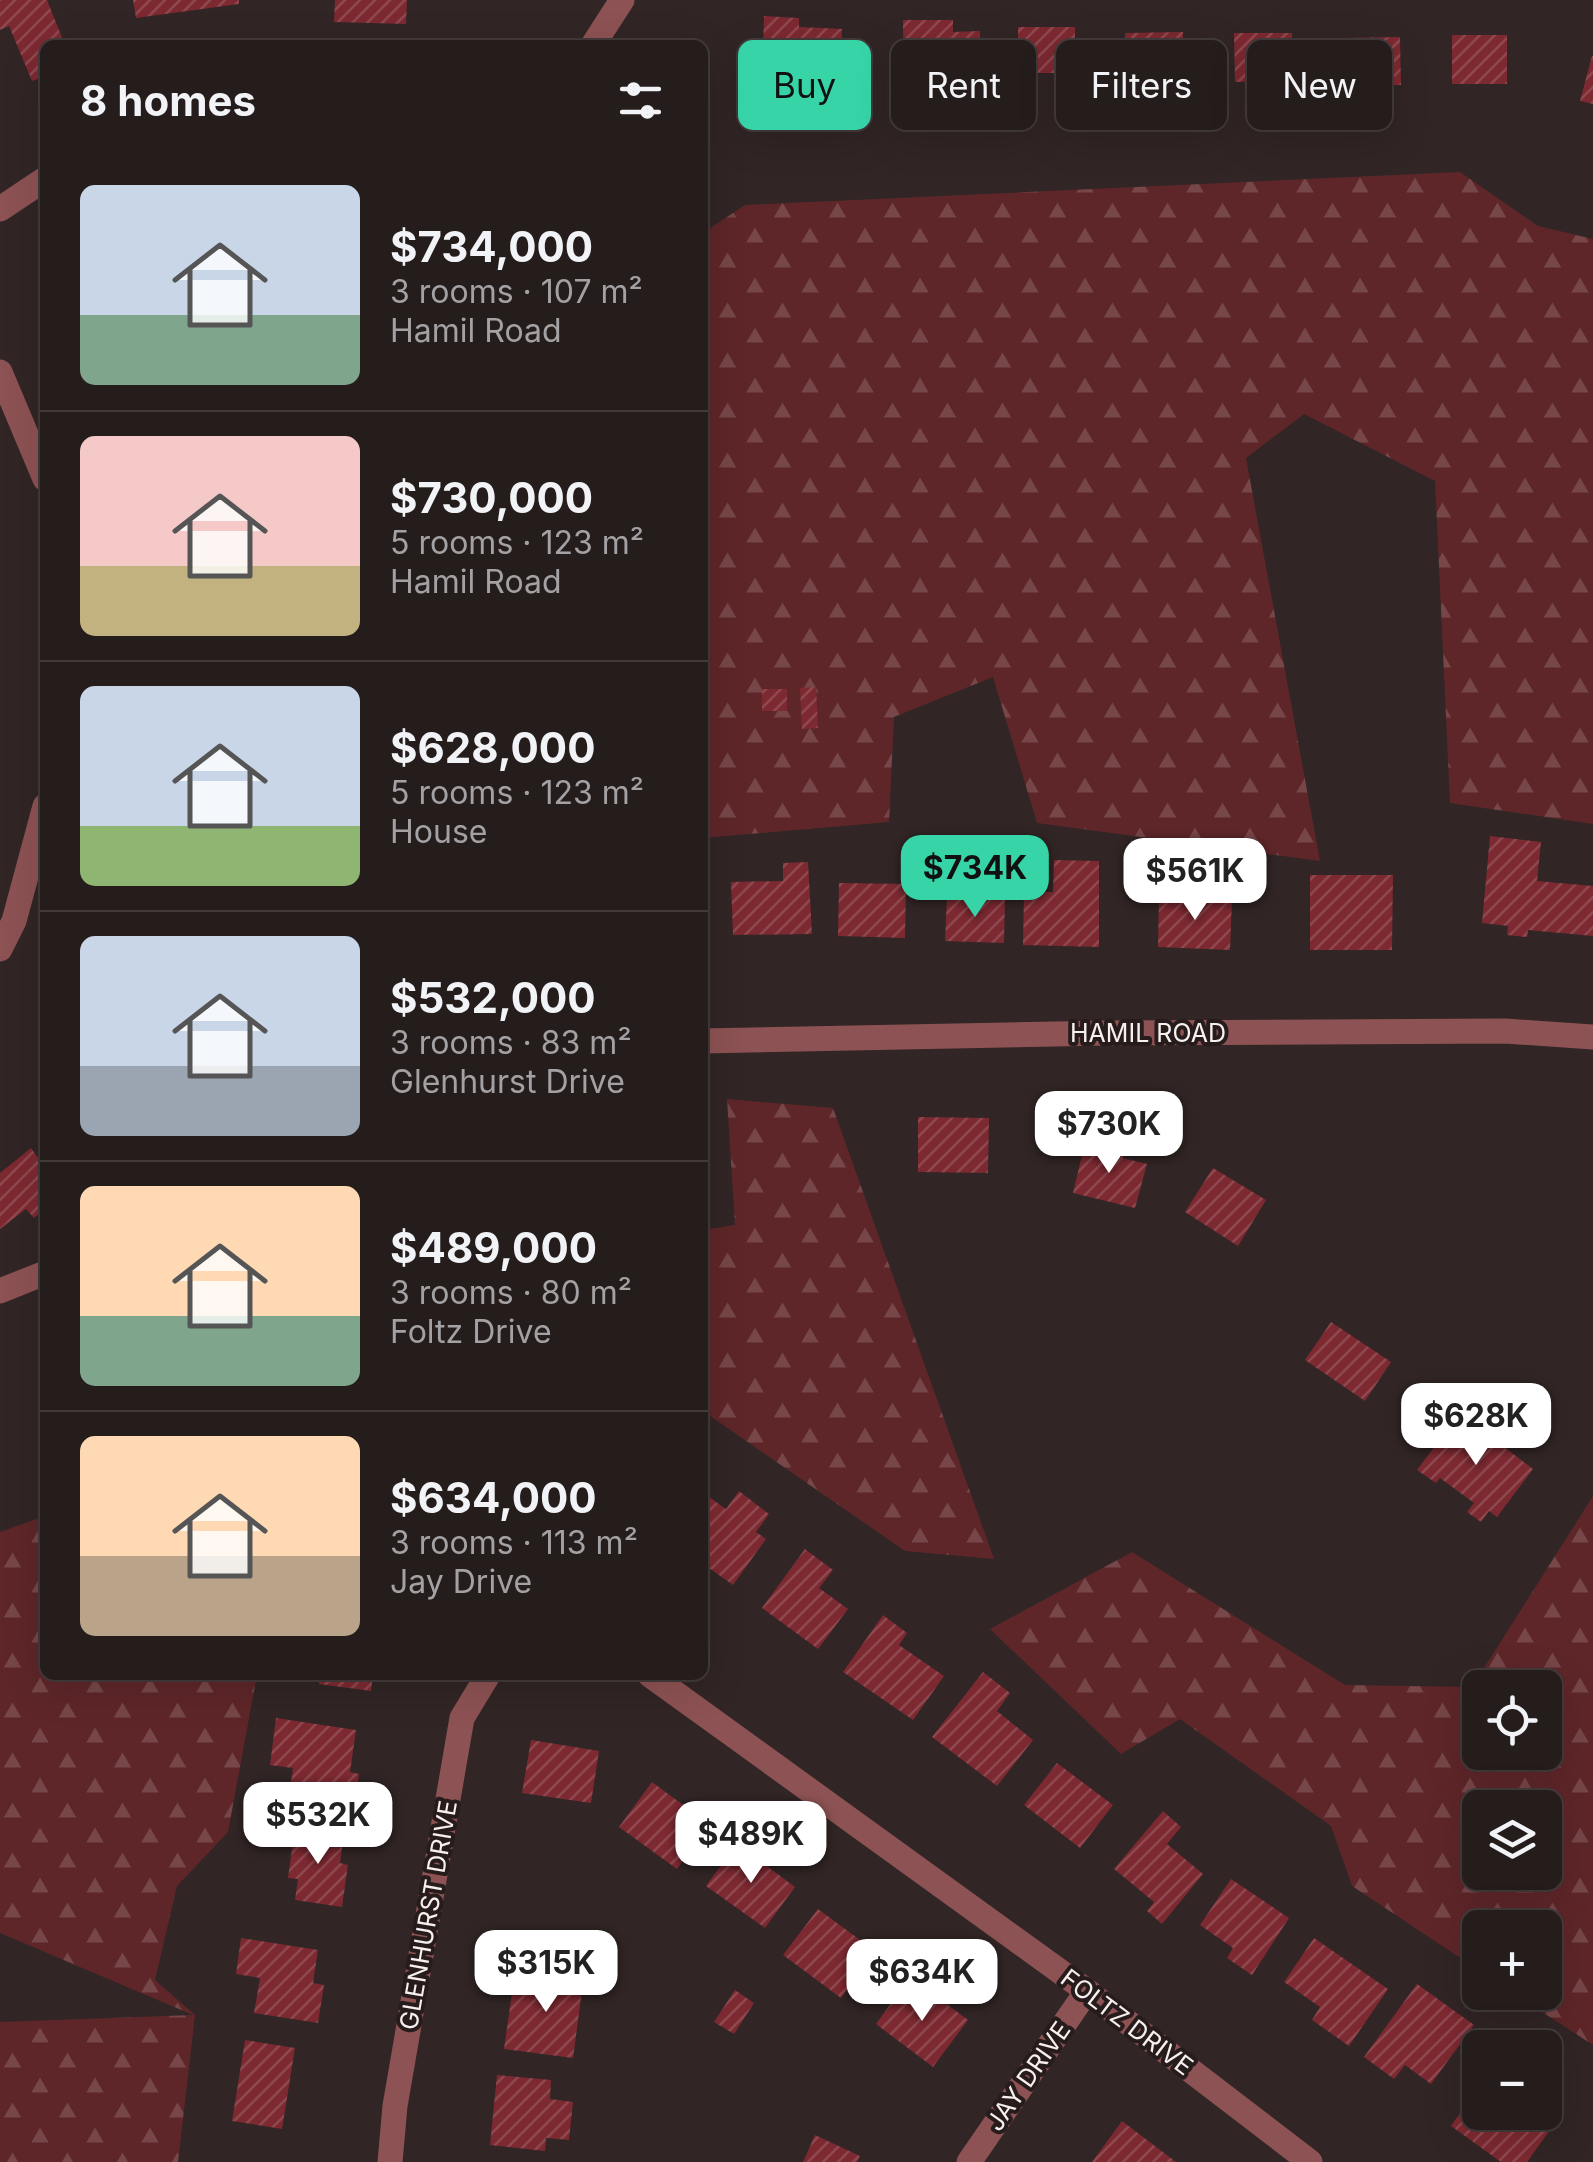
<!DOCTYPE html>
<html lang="en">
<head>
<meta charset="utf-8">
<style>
	:root { --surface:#251c1c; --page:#2d2525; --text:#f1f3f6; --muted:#a3a1a3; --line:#423a3b; --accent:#36d4a7 }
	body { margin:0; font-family:Inter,sans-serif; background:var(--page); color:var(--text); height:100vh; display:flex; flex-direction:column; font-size:38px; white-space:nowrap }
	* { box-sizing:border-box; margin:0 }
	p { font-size:32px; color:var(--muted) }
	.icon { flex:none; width:55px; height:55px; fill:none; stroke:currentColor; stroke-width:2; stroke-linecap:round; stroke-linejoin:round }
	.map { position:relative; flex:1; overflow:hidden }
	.sheet { position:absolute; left:40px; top:40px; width:668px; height:1640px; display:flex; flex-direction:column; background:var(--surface); border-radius:15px; box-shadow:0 10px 40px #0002,0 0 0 2px var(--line) }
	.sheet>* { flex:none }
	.hud { position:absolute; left:738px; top:40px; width:705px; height:90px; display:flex; gap:20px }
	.tools { position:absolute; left:1462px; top:1670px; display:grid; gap:20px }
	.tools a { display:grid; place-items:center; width:100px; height:100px; border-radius:15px; background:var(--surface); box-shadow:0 10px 40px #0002,0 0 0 2px var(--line); font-size:50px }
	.price { position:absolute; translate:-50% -85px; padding:0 22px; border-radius:20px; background:#fff; color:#222; font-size:32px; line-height:65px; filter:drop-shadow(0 2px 5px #0008) }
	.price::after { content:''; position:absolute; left:50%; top:60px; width:30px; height:22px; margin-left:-15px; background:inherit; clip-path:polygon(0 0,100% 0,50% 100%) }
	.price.selected { background:var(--accent); color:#111 }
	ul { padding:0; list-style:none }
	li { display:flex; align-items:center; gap:30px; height:250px; padding:0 40px }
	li+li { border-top:2px solid var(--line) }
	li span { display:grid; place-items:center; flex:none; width:280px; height:200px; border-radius:15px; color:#555 }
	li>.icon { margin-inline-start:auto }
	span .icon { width:120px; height:120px; fill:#fffc; stroke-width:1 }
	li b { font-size:42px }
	h2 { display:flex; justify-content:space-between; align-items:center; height:120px; padding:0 40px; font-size:42px }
	.tag { padding:0 35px; border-radius:15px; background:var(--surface); box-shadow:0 10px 40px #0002,0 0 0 2px var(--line); font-size:35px; line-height:90px }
	.tag.selected { background:var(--accent); color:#111 }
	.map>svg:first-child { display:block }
	.forest { fill:url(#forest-firs); fill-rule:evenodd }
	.building { fill:url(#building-hatch) }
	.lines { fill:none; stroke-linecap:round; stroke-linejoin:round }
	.minor { stroke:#8d5253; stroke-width:25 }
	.tertiary { stroke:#8d5253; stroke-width:25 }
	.labels { text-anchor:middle; stroke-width:8; stroke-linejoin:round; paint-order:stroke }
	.street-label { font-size:25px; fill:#f7f0ef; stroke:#271c1c }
</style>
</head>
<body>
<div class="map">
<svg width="1593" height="2162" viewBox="0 0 1593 2162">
	<defs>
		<pattern id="forest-firs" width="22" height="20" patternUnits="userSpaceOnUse" patternTransform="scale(2.5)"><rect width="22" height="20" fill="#5e2629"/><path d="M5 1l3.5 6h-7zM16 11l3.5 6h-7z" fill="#764648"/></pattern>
		<pattern id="building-hatch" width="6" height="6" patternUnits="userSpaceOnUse" patternTransform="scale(2.5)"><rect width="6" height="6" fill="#7d2931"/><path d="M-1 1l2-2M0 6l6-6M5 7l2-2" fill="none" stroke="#90484f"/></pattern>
	</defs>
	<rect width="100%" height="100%" fill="#312525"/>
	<path class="forest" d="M1460,172L1538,226L1593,239V824L1450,803L1435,481L1304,414L1246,458L1320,861L1037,823L993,677L894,717L889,822L703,838V233L745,205Z
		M727,1099L833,1108L994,1559L905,1551L703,1411V1230L735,1225Z
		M1593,1496V2045L1513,1993L1545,1992V1928H1480V1971L1352,1886L1331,1826L1180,1719L1121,1754L990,1629L1132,1552L1345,1685L1472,1687ZM1480,1688H1545V1752H1480ZM1480,1808H1545V1872H1480Z
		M45,1516V1675H257L228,1832L177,1886L155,1980L195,2015L178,2162H0V2022L193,2015L0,1933V1532Z"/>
	<path class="building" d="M0,0H47L65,45H45V76L32,81L9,26L0,30Z
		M133,0H239V4L136,18Z
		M335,0H407L406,24L334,22Z
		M764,16L799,18V27L842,29L840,80L762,77Z
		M903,20H953V32L980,31L981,82H940V111L904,112Z
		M1018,27H1075V73H1018Z
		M1183,32L1184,87L1126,88L1125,33Z
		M1234,33H1292L1293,81L1235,82Z
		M1452,35H1507V84H1452Z
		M1400,37L1401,85H1342V38Z
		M1592,56H1593V104L1580,101Z
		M816,687L818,728L802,729L800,688Z
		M762,689H787V711H762Z
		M1490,836L1541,842L1537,881L1593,886V936L1528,930L1527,937L1507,935L1508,926L1482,923Z
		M1054,860L1099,861V947L1023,945L1024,892H1053Z
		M808,862L812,934L733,935L731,882L783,881V863Z
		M1310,875H1393L1392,950H1310Z
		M839,883L906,884L905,938L838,936Z
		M1159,896L1232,898L1230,950L1158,947Z
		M947,897L1005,898L1004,943L945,941Z
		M918,1117L989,1118L988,1173L918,1172Z
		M1085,1143L1124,1152L1123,1158L1147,1164L1135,1208L1073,1193Z
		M31,1148L38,1158L45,1152V1209L34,1218L26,1209L0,1229V1173Z
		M1213,1168L1266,1200L1238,1246L1185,1212Z
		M1331,1322L1391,1362L1365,1401L1305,1360Z
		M1460,1413L1533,1469L1497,1517L1489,1511L1481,1522L1467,1512L1474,1503L1440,1478L1436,1483L1417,1470Z
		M739,1491L769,1514L756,1532L766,1539L733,1585L702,1563V1505L709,1497L726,1509Z
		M805,1549L833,1570L819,1588L848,1609L818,1649L762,1608Z
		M883,1615L907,1633L899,1645L944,1676L913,1720L843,1672Z
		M983,1672L1010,1693L997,1711L1033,1740L997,1786L932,1737Z
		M320,1675H373L371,1691L319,1684Z
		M276,1718L356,1730L350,1772L359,1774L353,1815L288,1805L293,1768L270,1765Z
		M531,1740L599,1751L591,1803L522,1793Z
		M1057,1763L1113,1805L1080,1848L1024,1805Z
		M652,1782L709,1824L677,1869L619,1827Z
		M1163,1811L1181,1827L1167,1844L1203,1874L1162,1924L1147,1911L1154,1902L1114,1869Z
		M295,1827L344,1834L340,1863L348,1865L342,1907L295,1900L298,1879L288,1878Z
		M737,1844L795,1887L765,1928L706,1886Z
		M1231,1879L1289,1918L1252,1975L1227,1958L1233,1948L1200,1925Z
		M818,1909L875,1951L841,1998L783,1955Z
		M241,1938L318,1950L313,1983L324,1985L318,2023L254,2013L260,1978L236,1974Z
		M1314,1938L1388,1989L1349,2046L1312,2020L1320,2007L1284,1982Z
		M528,1969L584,1976L573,2058L504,2049L512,1993L524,1994Z
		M905,1984L931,2003L936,1996L968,2020L933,2067L876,2024Z
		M1417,1984L1474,2025L1431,2084L1405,2065L1394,2079L1364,2057Z
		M735,1990L754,2003L734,2034L714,2022Z
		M245,2040L295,2048L282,2129L232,2121Z
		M497,2075L551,2080L550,2099L573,2102L569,2140L546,2138L545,2151L490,2145Z
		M1480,2085V2112H1526L1550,2130L1527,2162H1501L1451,2126Z
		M1122,2121L1176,2162H1092Z
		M815,2135L860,2156L857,2162H803Z"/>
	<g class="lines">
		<path class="minor" d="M593,45L622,0
			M0,209L45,179
			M650,1675L1087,1991L1310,2162
			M390,2162L395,2106L462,1718L488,1675
			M969,2162L1087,1991"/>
		<path class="tertiary" d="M0,372L45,479
			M0,949L14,921L45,806
			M702,1041L1107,1033L1505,1031L1593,1037
			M0,1291L45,1273"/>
	</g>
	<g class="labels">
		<g class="street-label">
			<text x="1148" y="1042">HAMIL ROAD</text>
			<text transform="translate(428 1915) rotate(-80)" y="9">GLENHURST DRIVE</text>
			<text transform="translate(1127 2022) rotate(37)" y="9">FOLTZ DRIVE</text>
			<text transform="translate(1028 2076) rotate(-55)" y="9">JAY DRIVE</text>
		</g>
	</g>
</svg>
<div class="tools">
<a><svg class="icon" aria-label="locate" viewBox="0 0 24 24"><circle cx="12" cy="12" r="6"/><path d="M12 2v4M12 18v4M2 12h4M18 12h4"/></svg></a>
<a><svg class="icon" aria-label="layers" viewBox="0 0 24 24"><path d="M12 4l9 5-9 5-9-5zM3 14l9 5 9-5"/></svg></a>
<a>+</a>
<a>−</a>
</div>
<b class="price selected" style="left:975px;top:920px">$734K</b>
<b class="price" style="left:1195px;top:923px">$561K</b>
<b class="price" style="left:1109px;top:1176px">$730K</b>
<b class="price" style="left:1476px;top:1468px">$628K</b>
<b class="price" style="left:318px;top:1867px">$532K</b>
<b class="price" style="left:751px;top:1886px">$489K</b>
<b class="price" style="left:546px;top:2015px">$315K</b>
<b class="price" style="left:922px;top:2024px">$634K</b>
<div class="hud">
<a class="tag selected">Buy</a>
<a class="tag">Rent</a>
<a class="tag">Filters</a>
<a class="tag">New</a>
</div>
<section class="sheet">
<h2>8 homes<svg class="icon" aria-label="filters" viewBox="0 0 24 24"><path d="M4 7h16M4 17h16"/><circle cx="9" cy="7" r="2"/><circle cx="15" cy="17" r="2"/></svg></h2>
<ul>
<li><span style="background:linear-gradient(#c9d6e8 65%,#7fa58c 0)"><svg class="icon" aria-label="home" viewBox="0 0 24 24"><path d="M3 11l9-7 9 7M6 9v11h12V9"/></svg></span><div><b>$734,000</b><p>3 rooms · 107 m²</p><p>Hamil Road</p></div></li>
<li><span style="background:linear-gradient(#f6c9c9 65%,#c2b280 0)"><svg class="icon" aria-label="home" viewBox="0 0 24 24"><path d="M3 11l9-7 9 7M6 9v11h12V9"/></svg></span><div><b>$730,000</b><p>5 rooms · 123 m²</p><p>Hamil Road</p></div></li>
<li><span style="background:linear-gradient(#c9d6e8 70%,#8fb573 0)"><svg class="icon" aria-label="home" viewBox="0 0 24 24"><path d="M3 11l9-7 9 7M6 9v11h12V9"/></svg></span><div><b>$628,000</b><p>5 rooms · 123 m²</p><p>House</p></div></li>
<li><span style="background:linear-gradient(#c9d6e8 65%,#9aa5b1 0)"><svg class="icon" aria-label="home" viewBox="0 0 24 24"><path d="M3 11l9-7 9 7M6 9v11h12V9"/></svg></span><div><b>$532,000</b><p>3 rooms · 83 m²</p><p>Glenhurst Drive</p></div></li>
<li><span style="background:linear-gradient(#ffd9b3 65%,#7fa58c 0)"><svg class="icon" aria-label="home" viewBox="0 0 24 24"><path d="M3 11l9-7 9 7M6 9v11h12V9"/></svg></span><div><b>$489,000</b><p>3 rooms · 80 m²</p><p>Foltz Drive</p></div></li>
<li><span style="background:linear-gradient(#ffd9b3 60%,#b9a48a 0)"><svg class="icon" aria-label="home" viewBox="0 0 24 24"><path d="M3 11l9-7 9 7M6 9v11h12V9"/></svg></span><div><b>$634,000</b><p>3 rooms · 113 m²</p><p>Jay Drive</p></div></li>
</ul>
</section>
</div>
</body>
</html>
